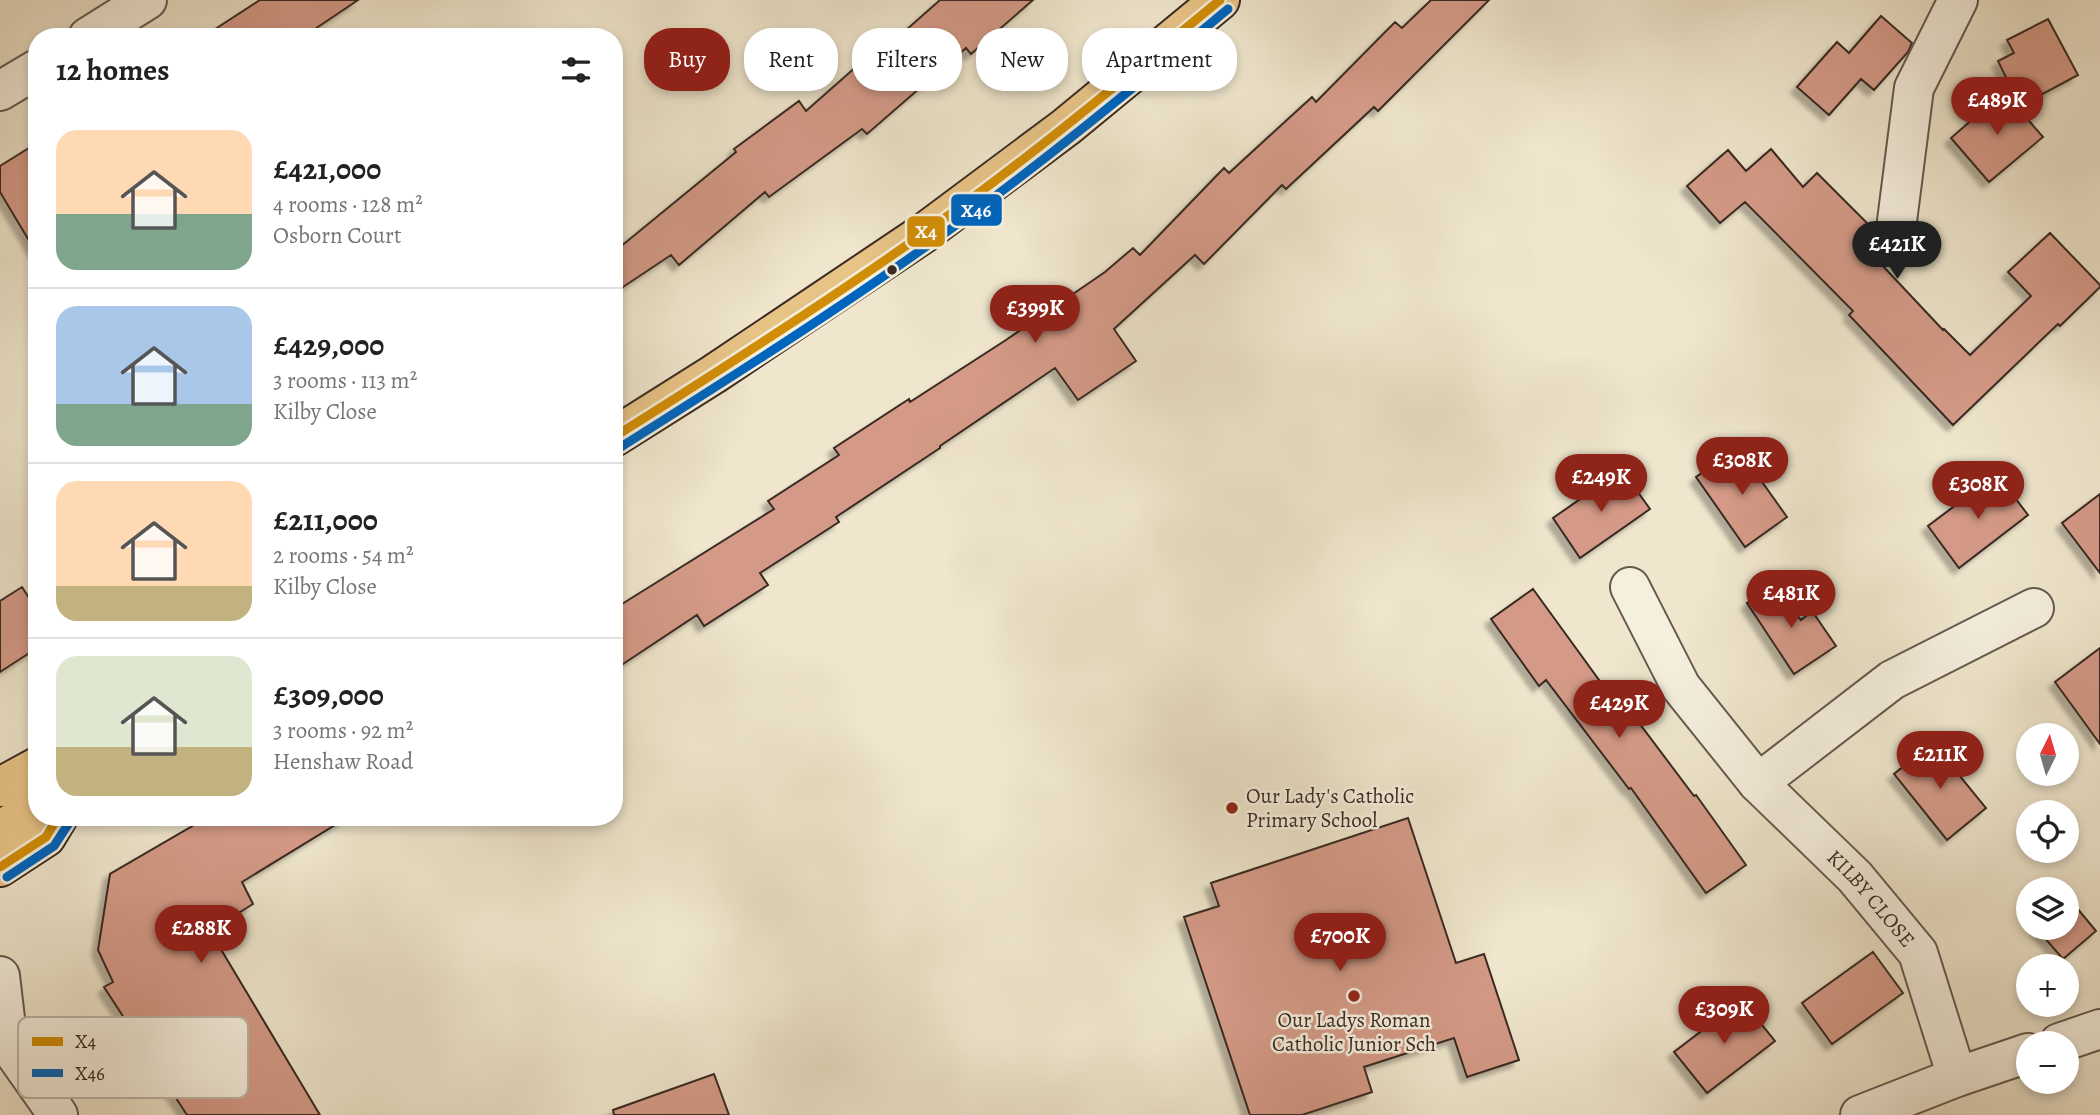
<!DOCTYPE html>
<html lang="en">
<head>
<meta charset="utf-8">
<style>
	:root { --surface:#fff; --page:#f6f6f6; --text:#222; --muted:#767676; --line:#e0e0e0; --accent:#8f2418 }
	body { margin:0; font-family:Alegreya,serif; background:var(--page); color:var(--text); height:100vh; display:flex; flex-direction:column; font-size:26px; white-space:nowrap }
	* { box-sizing:border-box; margin:0 }
	p { font-size:23px; color:var(--muted) }
	.icon { flex:none; width:38px; height:38px; fill:none; stroke:currentColor; stroke-width:2; stroke-linecap:round; stroke-linejoin:round }
	.map { position:relative; flex:1; overflow:hidden }
	.panel { position:absolute; left:28px; top:28px; width:595px; height:798px; display:flex; flex-direction:column; background:var(--surface); border-radius:28px; box-shadow:0 4px 10px #0003 }
	.panel>* { flex:none }
	.top-card { position:absolute; left:644px; top:28px; width:665px; height:63px; display:flex; gap:14px }
	.needle { width:46px; rotate:5deg }
	.fabs { position:absolute; left:2016px; top:723px; display:grid; gap:14px }
	.fabs a { display:grid; place-items:center; width:63px; height:63px; border-radius:50%; background:var(--surface); box-shadow:0 4px 10px #0003; font-size:35px }
	.price { position:absolute; translate:-50% -60px; padding:0 16px; border-radius:24px; background:var(--accent); color:#fff; font-size:23px; line-height:46px; filter:drop-shadow(0 2px 4px #0008) }
	.price::after { content:''; position:absolute; left:50%; top:42px; width:21px; height:16px; margin-left:-10px; background:inherit; clip-path:polygon(0 0,100% 0,50% 100%) }
	.price.current { background:#222; color:#fff }
	ul { padding:0; list-style:none }
	li { display:flex; align-items:center; gap:21px; height:175px; padding:0 28px }
	li+li { border-top:2px solid var(--line) }
	li span { display:grid; place-items:center; flex:none; width:196px; height:140px; border-radius:21px; color:#555 }
	li>.icon { margin-inline-start:auto }
	span .icon { width:84px; height:84px; fill:#fffc; stroke-width:1 }
	li b { font-size:30px }
	h2 { display:flex; justify-content:space-between; align-items:center; height:84px; padding:0 28px; font-size:30px }
	.tag { padding:0 24px; border-radius:28px; background:var(--surface); box-shadow:0 4px 10px #0003; font-size:24px; line-height:63px }
	.tag.current { background:var(--accent); color:#fff }
	.map>svg:first-child { display:block }
	.building { fill:#d49a87; stroke:#392a23; stroke-width:2; filter:url(#shadow) }
	.lines { fill:none; stroke-linecap:round; stroke-linejoin:round }
	.minor-casing { stroke:#66594e; stroke-width:42 }
	.major-casing { stroke:#392a23; stroke-width:42 }
	.minor { stroke:#f5efde; stroke-width:38 }
	.major { stroke:#e8c386; stroke-width:38 }
	.bus-1-casing { stroke:#f5efde; stroke-width:14 }
	.bus-2-casing { stroke:#f5efde; stroke-width:14 }
	.bus-1 { stroke:#d18d07; stroke-width:9 }
	.bus-2 { stroke:#0065bd; stroke-width:9 }
	.bus-dot { fill:#392a23; stroke:#f5efde; stroke-width:2.5 }
	.poi-dot { fill:#8f2418; stroke:#f5efde; stroke-width:2.5 }
	.labels { text-anchor:middle; stroke-width:5; stroke-linejoin:round; paint-order:stroke }
	.poi-label { font-size:21px; fill:#392a23; stroke:#f5efde; text-anchor:start }
	.street-label { font-size:21px; fill:#392a23; stroke:#f5efde }
	.key { fill:#f5efde; stroke:#bdb4a6; stroke-width:2 }
	.key-label { font-size:19px; fill:#392a23 }
	.line-badge { stroke:#f5efde; stroke-width:2.5 }
	.badge-label { font-size:19px; text-anchor:middle; font-weight:bold; fill:#fff }
</style>
</head>
<body>
<div class="map">
<svg width="2100" height="1115" viewBox="0 0 2100 1115">
	<defs>
		<filter id="shadow"><feDropShadow dx="-6" dy="6" stdDeviation="2" flood-color="#0004"/></filter>
	</defs>
	<rect width="100%" height="100%" fill="#efe6cd"/>
	<filter id="stains"><feTurbulence type="fractalNoise" baseFrequency=".00286" numOctaves="4"/><feColorMatrix values="0 0 0 0 .2 0 0 0 0 .09 0 0 0 0 .02 0 0 0 .5 -.17"/></filter>
	<radialGradient id="worn" r=".72"><stop offset=".6" stop-color="#630" stop-opacity="0"/><stop offset="1" stop-color="#630" stop-opacity=".3"/></radialGradient>
	<path class="building" d="M260,0H358L303,37H203Z
		M940,0H1033L971,54L966,48L867,134L862,129L769,197L765,192L679,265L671,255L614,293V252L736,152L734,149L799,101L806,111L892,35L896,39Z
		M1431,0H1489L1378,111L1374,107L1286,189L1282,185L1204,264L1195,255L1114,329L1136,361L1078,400L1055,368L940,446V448L836,517L839,522L760,573L768,585L704,626L697,615L614,670V609L774,509L768,501L839,455L834,448L909,399L910,402L1006,340L1105,272L1133,248L1140,255L1224,168L1229,173L1312,97L1316,102L1395,22L1402,28Z
		M1881,16L1912,43L1908,52L1874,90L1861,79L1829,115L1797,87L1837,42L1849,53Z
		M2048,19L2078,75L2020,106L1998,61L2014,53L2007,40Z
		M2004,92L2043,137L1989,182L1951,138Z
		M37,143V254L0,192V166Z
		M1771,149L1803,187L1817,173L1879,235L1866,248L1943,330L1944,329L1970,355L2031,296L2008,272L2050,233L2100,285V287L2060,326L2058,324L1953,425L1849,315L1853,311L1745,202L1720,223L1687,186L1728,150L1746,171Z
		M1738,448L1787,517L1745,547L1696,477Z
		M1622,470L1650,509L1580,558L1553,518Z
		M1997,474L2028,515L1959,568L1928,526Z
		M2100,494V573L2062,523Z
		M1772,586L1801,620L1812,611L1836,646L1794,674L1747,603Z
		M22,587L37,610V648L0,672V601Z
		M1533,589L1610,695L1615,691L1694,796L1696,795L1746,865L1706,893L1631,788L1629,789L1546,680L1539,686L1491,619Z
		M2100,648V744L2055,682Z
		M1933,743L1986,808L1947,840L1894,774Z
		M208,817H348L242,882L253,904L210,931L320,1115H187L104,987L113,982L98,950L110,874Z
		M1408,818L1456,963L1484,954L1519,1060L1467,1077L1454,1038L1364,1067L1372,1092L1302,1115H1250L1184,917L1219,906L1211,883Z
		M2067,896L2096,931L2063,959L2036,928H2067Z
		M1873,952L1903,993L1832,1044L1802,1003Z
		M1742,1000L1775,1041L1707,1093L1674,1052Z
		M714,1074L729,1115H614L613,1110Z"/>
	<g class="lines">
		<defs>
			<g id="minor">
				<path d="M88,37L147,0"/>
				<path d="M0,91L37,69"/>
				<path d="M1897,221L1914,88L1958,0"/>
				<path id="s1" d="M1630,587L1681,687L1758,783L1855,877L1918,953L1957,1077"/>
				<path d="M1758,783L1892,680L2034,608"/>
				<path d="M0,976L8,1044"/>
				<path d="M0,1038L8,1044L58,1115"/>
				<path d="M2059,1043L2100,1029"/>
				<path d="M1860,1115L1957,1077L2028,1053"/>
			</g>
			<path id="major" d="M614,437L714,374L924,233L1066,127L1220,0
				M0,787L37,767
				M0,830L29,813L37,810
				M0,867L46,837L58,817"/>
		</defs>
		<use href="#minor" class="minor-casing"/>
		<use href="#major" class="major-casing"/>
		<use href="#minor" class="minor"/>
		<use href="#major" class="major"/>
		<defs>
			<path id="bus-1" d="M614,437C719,371 824,304 924,233C1027,160 1123,80 1220,0
				M0,867L46,837L58,817"/>
			<path id="bus-2" d="M621,447C725,381 830,315 931,243C1034,170 1131,90 1228,9
				M7,877L54,846L69,823"/>
		</defs>
		<use href="#bus-1" class="bus-1-casing"/>
		<use href="#bus-2" class="bus-2-casing"/>
		<use href="#bus-1" class="bus-1"/>
		<use href="#bus-2" class="bus-2"/>
	</g>
	<circle class="bus-dot" cx="892" cy="270" r="6"/>
	<g class="poi-dot">
		<circle cx="1232" cy="808" r="7"/>
		<circle cx="1354" cy="996" r="7"/>
	</g>
	<g class="labels">
		<g class="poi-label">
			<text x="1246" y="803">Our Lady's Catholic<tspan x="1246" dy="24">Primary School</tspan></text>
			<text x="1354" y="1027" text-anchor="middle">Our Ladys Roman<tspan x="1354" dy="24">Catholic Junior Sch</tspan></text>
		</g>
		<g class="street-label">
			<text dy="7" stroke="none"><textPath href="#s1" startOffset="397">KILBY CLOSE</textPath></text>
		</g>
	</g>
	<rect x="18" y="1017" width="230" height="81" rx="10" class="key"/>
	<rect x="32" y="1037" width="31" height="9" fill="#d18d07"/>
	<rect x="32" y="1069" width="31" height="8" fill="#0065bd"/>
	<g class="key-label">
		<text x="75" y="1048">X4</text>
		<text x="75" y="1080">X46</text>
	</g>
	<g class="line-badge">
		<rect x="950" y="193" width="53" height="34" rx="7" fill="#0065bd"/>
		<rect x="906" y="215" width="40" height="33" rx="7" fill="#d18d07"/>
	</g>
	<g class="badge-label">
		<text x="976" y="217">X46</text>
		<text x="926" y="238">X4</text>
	</g>
	<rect width="100%" height="100%" filter="url(#stains)"/>
	<rect width="100%" height="100%" fill="url(#worn)"/>
</svg>
<div class="fabs">
<a><svg class="needle" viewBox="-14 -14 28 28"><path d="M0-13l5 13h-10z" fill="#e53935"/><path d="M0 13l5-13h-10z" fill="#767676"/></svg></a>
<a><svg class="icon" aria-label="locate" viewBox="0 0 24 24"><circle cx="12" cy="12" r="6"/><path d="M12 2v4M12 18v4M2 12h4M18 12h4"/></svg></a>
<a><svg class="icon" aria-label="layers" viewBox="0 0 24 24"><path d="M12 4l9 5-9 5-9-5zM3 14l9 5 9-5"/></svg></a>
<a>+</a>
<a>−</a>
</div>
<b class="price" style="left:1997px;top:137px">£489K</b>
<b class="price current" style="left:1897px;top:281px">£421K</b>
<b class="price" style="left:1035px;top:345px">£399K</b>
<b class="price" style="left:1742px;top:497px">£308K</b>
<b class="price" style="left:1601px;top:514px">£249K</b>
<b class="price" style="left:1978px;top:521px">£308K</b>
<b class="price" style="left:1791px;top:630px">£481K</b>
<b class="price" style="left:1619px;top:740px">£429K</b>
<b class="price" style="left:1940px;top:791px">£211K</b>
<b class="price" style="left:201px;top:965px">£288K</b>
<b class="price" style="left:1340px;top:973px">£700K</b>
<b class="price" style="left:1724px;top:1046px">£309K</b>
<div class="top-card">
<a class="tag current">Buy</a>
<a class="tag">Rent</a>
<a class="tag">Filters</a>
<a class="tag">New</a>
<a class="tag">Apartment</a>
</div>
<section class="panel">
<h2>12 homes<svg class="icon" aria-label="filters" viewBox="0 0 24 24"><path d="M4 7h16M4 17h16"/><circle cx="9" cy="7" r="2"/><circle cx="15" cy="17" r="2"/></svg></h2>
<ul>
<li><span style="background:linear-gradient(#ffd9b3 60%,#7fa58c 0)"><svg class="icon" aria-label="home" viewBox="0 0 24 24"><path d="M3 11l9-7 9 7M6 9v11h12V9"/></svg></span><div><b>£421,000</b><p>4 rooms · 128 m²</p><p>Osborn Court</p></div></li>
<li><span style="background:linear-gradient(#a9c7e8 70%,#7fa58c 0)"><svg class="icon" aria-label="home" viewBox="0 0 24 24"><path d="M3 11l9-7 9 7M6 9v11h12V9"/></svg></span><div><b>£429,000</b><p>3 rooms · 113 m²</p><p>Kilby Close</p></div></li>
<li><span style="background:linear-gradient(#ffd9b3 75%,#c2b280 0)"><svg class="icon" aria-label="home" viewBox="0 0 24 24"><path d="M3 11l9-7 9 7M6 9v11h12V9"/></svg></span><div><b>£211,000</b><p>2 rooms · 54 m²</p><p>Kilby Close</p></div></li>
<li><span style="background:linear-gradient(#dfe7d0 65%,#c2b280 0)"><svg class="icon" aria-label="home" viewBox="0 0 24 24"><path d="M3 11l9-7 9 7M6 9v11h12V9"/></svg></span><div><b>£309,000</b><p>3 rooms · 92 m²</p><p>Henshaw Road</p></div></li>
</ul>
</section>
</div>
</body>
</html>
